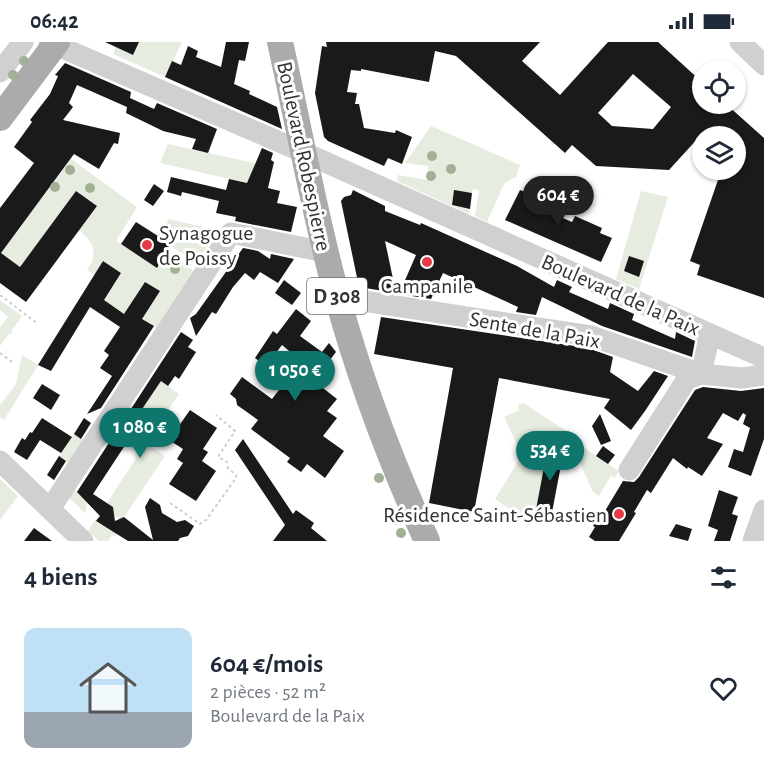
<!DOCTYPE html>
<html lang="fr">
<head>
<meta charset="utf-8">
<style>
	:root { --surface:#fff; --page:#f6f6f7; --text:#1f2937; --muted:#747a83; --accent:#0f766e }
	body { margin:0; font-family:"Alegreya Sans",sans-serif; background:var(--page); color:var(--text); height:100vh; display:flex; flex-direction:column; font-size:22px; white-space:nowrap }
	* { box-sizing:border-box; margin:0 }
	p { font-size:20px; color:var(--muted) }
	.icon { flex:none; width:33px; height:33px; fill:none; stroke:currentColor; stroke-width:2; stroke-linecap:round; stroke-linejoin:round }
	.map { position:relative; height:499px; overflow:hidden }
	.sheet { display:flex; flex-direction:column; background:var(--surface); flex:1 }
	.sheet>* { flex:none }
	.buttons { position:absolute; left:692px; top:18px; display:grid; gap:12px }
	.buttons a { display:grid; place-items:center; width:54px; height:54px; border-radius:50%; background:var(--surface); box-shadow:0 2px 4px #0004; font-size:30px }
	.price { position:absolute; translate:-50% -51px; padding:0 14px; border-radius:21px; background:var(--accent); color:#fff; font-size:20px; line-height:39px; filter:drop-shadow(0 2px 3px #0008) }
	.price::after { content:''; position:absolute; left:50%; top:36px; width:18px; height:14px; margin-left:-9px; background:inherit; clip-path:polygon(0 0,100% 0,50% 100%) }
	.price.active { background:#222; color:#fff }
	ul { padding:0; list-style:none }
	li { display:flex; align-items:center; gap:18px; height:150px; padding:0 24px }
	li span { display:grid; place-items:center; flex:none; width:168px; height:120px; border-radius:12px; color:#555 }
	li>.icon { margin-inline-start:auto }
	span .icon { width:72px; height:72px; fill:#fffc; stroke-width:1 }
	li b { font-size:26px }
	h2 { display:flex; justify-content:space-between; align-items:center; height:72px; padding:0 24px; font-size:26px }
	.status { display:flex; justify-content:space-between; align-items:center; height:42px; padding:0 30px; background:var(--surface); direction:ltr }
	.status svg { height:16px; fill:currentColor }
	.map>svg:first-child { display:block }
	.green { fill:#e6ecdf; fill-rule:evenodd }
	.building { fill:#1a1a1a; fill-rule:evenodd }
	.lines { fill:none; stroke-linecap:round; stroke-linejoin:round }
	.path { stroke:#cdcdcd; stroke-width:2; stroke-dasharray:3 3; stroke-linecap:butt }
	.minor { stroke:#d0d0d0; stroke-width:21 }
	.major { stroke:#ababab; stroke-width:26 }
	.tree { fill:#a2b095 }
	.poi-dot { fill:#e63946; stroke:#fff; stroke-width:2 }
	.labels { text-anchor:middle; stroke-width:6; stroke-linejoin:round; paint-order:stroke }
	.shield { fill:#fff; stroke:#707070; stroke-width:1.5 }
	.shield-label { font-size:21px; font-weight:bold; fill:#333 }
	.street-label { font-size:22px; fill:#333; stroke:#fff }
	.poi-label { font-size:22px; fill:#333; stroke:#fff; text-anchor:start }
</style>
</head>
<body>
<div class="status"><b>06:42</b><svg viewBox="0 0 49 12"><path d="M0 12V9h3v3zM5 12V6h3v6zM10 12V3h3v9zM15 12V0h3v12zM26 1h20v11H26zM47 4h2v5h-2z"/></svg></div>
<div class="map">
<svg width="764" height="499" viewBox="0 0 764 499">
	<rect width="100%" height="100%" fill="#fff"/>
	<path class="green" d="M139,0H182L165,35L113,12L116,5L133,13Z
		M431,84L520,123L516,135L509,138L504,142L487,180L475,174L479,148L473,147L472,151L454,149L452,164L470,167L469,172L397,139L398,133L427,138L428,124L405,121Z
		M168,102L258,122L256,143L160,121Z
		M71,117L137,165L116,199L156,225L166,210L197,231L160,288L148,280L144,285L86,247L95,233L87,228C99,211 94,201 79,188L97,164L76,149L20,225L1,211ZM103,219L121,231L113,244L95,233ZM145,240L159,249L128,267Z
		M641,149L668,155L639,247L616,237Z
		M169,177L225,190L217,201L212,198L203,210L207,216L200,222L170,204L176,195L163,186Z
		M0,258L22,274L12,288V291L8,293L0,304V285L8,275L0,268Z
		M22,313L38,323L4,378L0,375V363L16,342Z
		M161,339L179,352L157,384L126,366L128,371L126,370L75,447L87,460L85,471L68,455L67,444L131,348L136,351L129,361L140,369Z
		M523,361L582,399L580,403L619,429L615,436L611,434L599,454L593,450L575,410L565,402L550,399L534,478L524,477L495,457L522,413L504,375L519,368L518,363Z
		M74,392L84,398L71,422L59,414Z
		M146,401L165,414L124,475L119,477L112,472L113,465L107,461Z
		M0,437L18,454L0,478Z
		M103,466L96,480L110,488L118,489L115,495L112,493L108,499H99L88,489Z"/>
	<path class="building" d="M105,0H139L133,13Z
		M226,0H249L245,19L239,18L234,42L250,49L249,52L277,65L282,87L165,35L172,19L181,23L188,4L198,9L196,15L221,25Z
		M326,0H540L522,19L560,53L608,0H658L702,40V62H726L764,96V256L697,233L700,223L690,219L719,135L726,128H735V94H700L669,128L596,124L572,103L565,111L456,14L435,9L429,40L361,27V29L351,28L347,50L357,51L355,62H359L364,86L395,91L396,88L412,95L402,122L388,116L384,124L328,99L324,95L315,51L322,4L327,5ZM633,32L671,65L653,87L612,84L598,71Z
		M65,21L131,50L130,56L154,67L157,61L217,87L208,111L192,107L196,97L163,89L126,71L127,65L77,43L69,61L73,65L63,78L120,91L118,102L114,101L99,127L74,112L1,211L20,225L76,149L97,164L26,260L0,241V166L34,121L14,105L32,80L30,78L50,52L58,34L55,33Z
		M262,106L273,111L271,118L274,120L268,146L280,149L277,161L297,165L291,190L235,179L236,175L216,171L219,159L182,150L181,154L167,150L171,135L226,148L229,137L247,141Z
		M154,142L164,149L153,164L144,158Z
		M353,148L385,164V169L420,183L421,181L517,224L554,245L557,238L572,245L569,250L608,267L610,261L634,272L632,278L675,297L676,290L695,299L692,315L602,284L542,255L536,273L516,270L518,265L443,231L431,257L399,252L416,213L385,199L396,251L359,245L341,159L344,155L351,153Z
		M454,148L472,151L470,167L452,163Z
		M520,148L530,152L532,149L544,155L540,166L572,180L575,174L602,186L600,191L612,196L601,220L505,178Z
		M136,180L158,194L163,186L176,195L157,226L121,202Z
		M243,206L258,209L270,217L271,212L294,217L278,241L260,230L254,238L245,231L233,245L216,272L212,270L196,294L190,276L196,272Z
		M629,214L644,219L639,235L624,229Z
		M103,219L121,231L104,258L124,272L145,240L160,249L142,277L154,284L101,366L87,372L112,334L100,326L109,313L104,309L120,285L90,265L51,329L38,323Z
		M284,238L301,251L292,263L275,251Z
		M296,267L311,279L300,294L322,310L329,301L336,310L314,339L337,357L327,369L337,376L323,394L344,409L325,436L307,422L301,430L287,420L290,416L251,387L258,378L237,363L236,357L230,352L242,335L272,357L301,319L282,303L266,324L255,316L273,289L277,292Z
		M381,275L588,306L613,315L610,330L638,349L654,329L668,334L645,369L631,388L604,366L610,357L499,336L474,470L429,461L453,326L374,312Z
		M181,290L193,298L188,305L196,310L179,337L175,334L168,344L161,339L136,376L141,379L93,452L113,465L115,479L124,475L153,498L145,465L150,456L160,463L162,471L177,480L185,478L194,484L188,494L180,496L178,499H128L96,479L100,474L77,450Z
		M42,342L60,353L51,368L33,356Z
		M703,345L741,349L764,346V397L751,434L728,425L734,407L743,410L750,386L743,382L746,373L743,371L738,379L723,371L707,396L723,402L702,434L688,425L687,427L673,416L651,451L647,448L634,470L636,471L619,499H595L589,495L595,485L593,484L599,473L602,474L623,439L634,440L639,435L695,348Z
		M190,368L217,386L203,407L208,410L202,419L216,429L196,459L169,442L183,421L177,417L183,407L169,398Z
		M600,372L611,399L601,403L592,384Z
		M42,376L72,395L61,411L40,398L27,418L14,410L22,396L25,398L30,390L32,391Z
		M84,376L91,381L81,397L74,392Z
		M243,397L293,472L296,468L314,481L311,486L327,499H273L285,483L235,408Z
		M549,399L565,402L550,481L534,478Z
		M603,404L615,413L608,422L596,414Z
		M59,414L66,419L54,438L47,433Z
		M719,448L738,455L732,472L738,474L730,499H714L718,488L708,484Z
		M676,482L692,487L688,499L669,494Z
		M34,486L52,499H24Z"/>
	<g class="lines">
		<path class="path" d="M0,253L38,282
			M0,311L12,320
			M170,461L200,482L206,478L236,436V433L228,426L227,420L218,415L235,389L216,373"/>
		<path class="minor" d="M49,0L305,111L764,316
			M740,0L764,23
			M0,30L23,0
			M337,255L591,294L701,332L742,336L764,333
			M0,419L83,499
			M629,428L687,337L701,332L710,292
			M50,467L231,191L325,210
			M753,499L764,468"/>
		<path class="major" d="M280,0C299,85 314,171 337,254C360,338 391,420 427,499
			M0,76L57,0"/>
	</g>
	<g class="tree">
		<circle cx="24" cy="19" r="5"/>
		<circle cx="13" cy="33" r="5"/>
		<circle cx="432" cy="114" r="5"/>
		<circle cx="451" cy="127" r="5"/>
		<circle cx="70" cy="128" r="5"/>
		<circle cx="431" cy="134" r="5"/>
		<circle cx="55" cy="145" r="5"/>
		<circle cx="90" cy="146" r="5"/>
		<circle cx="175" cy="227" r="5"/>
		<circle cx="379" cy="436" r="5"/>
		<circle cx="395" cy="478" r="5"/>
		<circle cx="401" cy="491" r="5"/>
	</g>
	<g class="poi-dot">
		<circle cx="147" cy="203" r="6"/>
		<circle cx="427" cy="220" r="6"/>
		<circle cx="619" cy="472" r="6"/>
	</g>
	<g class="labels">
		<rect class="shield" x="307" y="236" width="60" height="36" rx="4.5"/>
		<g class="shield-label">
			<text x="337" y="261">D 308</text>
		</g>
		<g class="street-label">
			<text transform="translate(305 114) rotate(78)" y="8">Boulevard Robespierre</text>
			<text transform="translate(621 252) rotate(24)" y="8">Boulevard de la Paix</text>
			<text transform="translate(535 287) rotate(10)" y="8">Sente de la Paix</text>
		</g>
		<g class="poi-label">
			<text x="159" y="198">Synagogue<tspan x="159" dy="25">de Poissy</tspan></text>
			<text x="427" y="251" text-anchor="middle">Campanile</text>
			<text x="607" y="480" text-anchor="end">Résidence Saint-Sébastien</text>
		</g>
	</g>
</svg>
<div class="buttons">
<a><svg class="icon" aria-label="locate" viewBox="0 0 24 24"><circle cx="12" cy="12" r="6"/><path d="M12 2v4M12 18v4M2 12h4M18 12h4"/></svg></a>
<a><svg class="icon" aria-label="layers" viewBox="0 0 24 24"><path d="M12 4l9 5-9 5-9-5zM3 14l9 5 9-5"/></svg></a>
</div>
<b class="price active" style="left:558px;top:185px">604 €</b>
<b class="price" style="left:295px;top:360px">1 050 €</b>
<b class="price" style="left:140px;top:417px">1 080 €</b>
<b class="price" style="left:550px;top:440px">534 €</b>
</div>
<section class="sheet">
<h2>4 biens<svg class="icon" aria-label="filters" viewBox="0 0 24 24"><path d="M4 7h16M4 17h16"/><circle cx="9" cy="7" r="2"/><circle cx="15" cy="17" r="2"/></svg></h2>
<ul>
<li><span style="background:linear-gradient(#bfe0f5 70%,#9aa5b1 0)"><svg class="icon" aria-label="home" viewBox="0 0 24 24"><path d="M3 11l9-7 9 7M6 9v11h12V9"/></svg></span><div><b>604 €/mois</b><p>2 pièces · 52 m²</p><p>Boulevard de la Paix</p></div><svg class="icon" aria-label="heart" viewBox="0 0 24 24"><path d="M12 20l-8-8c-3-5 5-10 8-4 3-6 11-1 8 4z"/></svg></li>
</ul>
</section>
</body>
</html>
